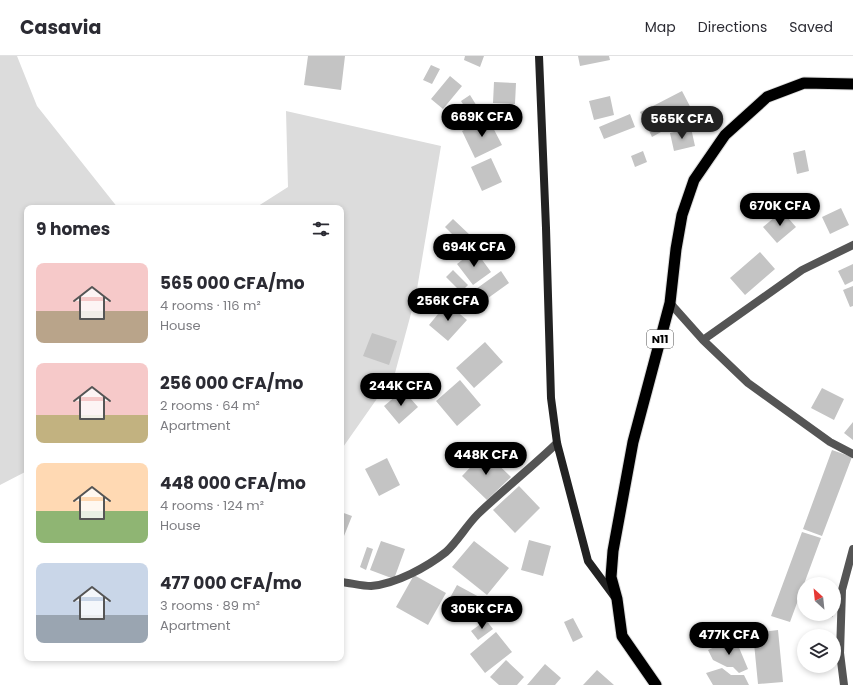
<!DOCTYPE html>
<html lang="en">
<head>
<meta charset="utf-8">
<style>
	:root { --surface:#fff; --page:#f2f2f3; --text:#2b2b33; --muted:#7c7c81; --line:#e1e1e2; --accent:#000 }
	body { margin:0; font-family:Poppins,sans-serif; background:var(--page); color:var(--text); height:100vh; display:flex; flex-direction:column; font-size:15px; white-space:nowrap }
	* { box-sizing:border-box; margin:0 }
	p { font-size:13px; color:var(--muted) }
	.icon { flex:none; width:22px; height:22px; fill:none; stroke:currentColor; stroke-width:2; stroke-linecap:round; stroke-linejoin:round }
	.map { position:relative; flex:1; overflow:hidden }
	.sheet { position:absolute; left:24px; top:149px; width:320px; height:456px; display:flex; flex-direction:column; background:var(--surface); border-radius:8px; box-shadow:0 2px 6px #0003 }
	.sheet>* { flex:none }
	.needle { width:26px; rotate:333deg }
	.fabs { position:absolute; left:797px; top:521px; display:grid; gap:8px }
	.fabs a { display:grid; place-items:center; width:44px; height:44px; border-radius:50%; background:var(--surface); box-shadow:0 2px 6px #0003; font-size:20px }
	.price { position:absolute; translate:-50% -34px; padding:0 9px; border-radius:14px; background:var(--accent); color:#fff; font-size:13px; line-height:26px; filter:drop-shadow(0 1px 2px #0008) }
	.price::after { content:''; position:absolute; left:50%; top:24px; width:12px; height:9px; margin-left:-6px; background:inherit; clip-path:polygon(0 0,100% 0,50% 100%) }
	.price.on { background:#222; color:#fff }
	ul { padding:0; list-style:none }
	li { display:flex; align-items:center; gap:12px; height:100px; padding:0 12px }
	li span { display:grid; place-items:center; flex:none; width:112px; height:80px; border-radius:8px; color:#555 }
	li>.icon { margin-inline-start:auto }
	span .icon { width:48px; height:48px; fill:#fffc; stroke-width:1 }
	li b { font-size:17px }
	h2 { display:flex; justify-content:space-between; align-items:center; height:48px; padding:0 12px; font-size:17px }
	header { display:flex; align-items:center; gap:24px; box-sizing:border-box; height:56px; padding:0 20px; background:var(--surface); border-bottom:1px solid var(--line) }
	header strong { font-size:19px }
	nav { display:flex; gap:22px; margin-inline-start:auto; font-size:14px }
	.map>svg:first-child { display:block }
	.green { fill:#dcdcdc }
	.building { fill:#c4c4c4 }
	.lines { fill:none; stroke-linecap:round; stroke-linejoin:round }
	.trunk-casing { stroke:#dbdbdb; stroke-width:13 }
	.minor { stroke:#555; stroke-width:8 }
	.secondary { stroke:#222; stroke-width:8 }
	.trunk { stroke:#000; stroke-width:11 }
	.labels { text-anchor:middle; stroke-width:3; stroke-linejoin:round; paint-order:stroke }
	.shield { fill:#fff; stroke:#4c4c4c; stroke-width:1 }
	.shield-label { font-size:11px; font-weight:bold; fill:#000 }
</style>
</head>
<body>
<header>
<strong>Casavia</strong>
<nav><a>Map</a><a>Directions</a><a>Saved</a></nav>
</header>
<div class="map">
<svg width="853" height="629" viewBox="0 0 853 629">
	<rect width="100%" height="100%" fill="#fff"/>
	<path class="green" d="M0,0H17L37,50L118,152H27V415L0,429Z
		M286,55L441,90L416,239L395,317L341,394V152H255L288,131Z"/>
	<path class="building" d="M308,0H345L341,34L304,29Z
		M465,0H484L480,11L464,4Z
		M578,0H609L610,4L580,10Z
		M431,9L440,13L432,28L423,24Z
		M450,20L462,30L443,53L431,43Z
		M494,26L516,27L515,48L493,47Z
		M682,35L694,58L665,73L653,50Z
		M470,39L483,60L474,66L461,45Z
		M610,40L614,59L594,64L589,45Z
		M649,52L661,76L652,81L640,56Z
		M630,58L635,71L604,83L599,71Z
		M488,62L502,89L475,102L462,75Z
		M691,72L695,90L674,95L670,77Z
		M805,94L809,115L797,118L793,97Z
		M643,95L647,106L635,111L631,100Z
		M491,102L502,126L482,135L471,111Z
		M841,152L849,169L830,178L822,161Z
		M782,155L796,171L777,187L763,171Z
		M453,163L471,180L463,189L445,171Z
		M475,194L491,216L473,229L457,208Z
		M760,196L775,213L745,239L730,222Z
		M853,208V225L845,229L838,215Z
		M453,214L468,229L461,236L446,221Z
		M501,215L509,227L477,250L469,238Z
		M853,230V250L850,251L843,234Z
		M447,247L467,264L448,285L429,269Z
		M372,277L397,285L389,309L363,300Z
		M485,286L503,306L474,332L456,312Z
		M460,324L481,349L457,370L436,345Z
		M822,332L844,343L834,364L811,352Z
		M403,334L418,351L399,368L384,350Z
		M853,366V384L844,377Z
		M832,394L852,401L822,480L803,473Z
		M485,396L511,421L487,444L462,420Z
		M387,402L400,429L379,440L365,413Z
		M519,430L540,452L515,477L493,454Z
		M341,456L352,460L344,480L341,479Z
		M802,476L821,482L790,566L771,560Z
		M529,484L551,490L543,520L521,514Z
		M381,485L405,493L394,523L370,514Z
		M474,485L509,512L487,539L452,511Z
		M367,491L373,493L366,514L360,511Z
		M414,519L446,537L428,569L396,551Z
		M457,529L481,542L470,561L446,549Z
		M811,558H833V561L811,563Z
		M573,562L583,581L573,586L564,566Z
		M486,564L493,573L478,584L471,575Z
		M778,574L783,626L758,628L753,577Z
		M496,576L512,596L485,617L470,598Z
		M735,582L748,613L739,617L733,611H727L713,604L708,594Z
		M506,604L524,621L517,629H499L490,621Z
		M545,608L561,622L555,629H527Z
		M807,610H824V611L807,613Z
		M722,612L731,619H744L749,629H713L706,617Z
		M597,614L614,629H583Z"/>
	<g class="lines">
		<defs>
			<path id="trunk" d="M656,629L622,580L617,543L611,521L613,495L633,386L670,247L676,193L682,159L694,124L725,79L767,41L804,27L853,28"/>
		</defs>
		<use href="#trunk" class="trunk-casing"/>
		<path class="minor" d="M670,247L703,284L748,327L830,386L853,398
			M703,284L802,214L853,189
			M341,526C351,527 362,530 371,530C396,528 427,511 446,496C458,485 466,470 478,458C503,434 531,412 557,387
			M844,629L840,597L842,534L853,493"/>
		<path class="secondary" d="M539,0L546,172L551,342L557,387L588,505L614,540"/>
		<use href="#trunk" class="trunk"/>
	</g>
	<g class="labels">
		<rect class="shield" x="647" y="274" width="26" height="18" rx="3"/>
		<g class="shield-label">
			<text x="660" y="287">N11</text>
		</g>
	</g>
</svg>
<div class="fabs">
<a><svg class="needle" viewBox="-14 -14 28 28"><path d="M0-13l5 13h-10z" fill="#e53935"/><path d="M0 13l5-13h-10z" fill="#7c7c81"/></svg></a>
<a><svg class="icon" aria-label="layers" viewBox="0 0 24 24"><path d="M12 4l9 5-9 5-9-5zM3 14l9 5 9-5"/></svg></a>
</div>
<b class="price" style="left:482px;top:82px">669K CFA</b>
<b class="price on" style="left:682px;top:84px">565K CFA</b>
<b class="price" style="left:780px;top:171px">670K CFA</b>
<b class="price" style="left:474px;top:212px">694K CFA</b>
<b class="price" style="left:448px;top:266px">256K CFA</b>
<b class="price" style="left:401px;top:351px">244K CFA</b>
<b class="price" style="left:486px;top:420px">448K CFA</b>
<b class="price" style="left:482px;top:574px">305K CFA</b>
<b class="price" style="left:729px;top:600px">477K CFA</b>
<section class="sheet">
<h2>9 homes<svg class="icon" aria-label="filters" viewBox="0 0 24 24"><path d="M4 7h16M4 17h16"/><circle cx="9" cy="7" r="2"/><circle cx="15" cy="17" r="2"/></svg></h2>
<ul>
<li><span style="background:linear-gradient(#f6c9c9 60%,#b9a48a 0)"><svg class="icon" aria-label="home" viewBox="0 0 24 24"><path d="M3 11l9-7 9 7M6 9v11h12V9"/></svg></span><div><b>565 000 CFA/mo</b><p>4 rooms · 116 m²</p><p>House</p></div></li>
<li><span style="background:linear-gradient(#f6c9c9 65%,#c2b280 0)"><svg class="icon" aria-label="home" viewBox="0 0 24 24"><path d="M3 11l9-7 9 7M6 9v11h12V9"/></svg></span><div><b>256 000 CFA/mo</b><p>2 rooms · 64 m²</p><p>Apartment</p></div></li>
<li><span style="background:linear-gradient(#ffd9b3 60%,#8fb573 0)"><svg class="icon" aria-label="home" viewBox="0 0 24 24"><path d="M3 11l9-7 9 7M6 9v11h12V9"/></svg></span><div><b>448 000 CFA/mo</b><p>4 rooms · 124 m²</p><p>House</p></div></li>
<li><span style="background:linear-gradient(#c9d6e8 65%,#9aa5b1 0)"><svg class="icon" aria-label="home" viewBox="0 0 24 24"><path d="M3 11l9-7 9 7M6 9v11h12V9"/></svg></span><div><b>477 000 CFA/mo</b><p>3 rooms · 89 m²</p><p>Apartment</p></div></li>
</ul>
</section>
</div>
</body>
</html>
